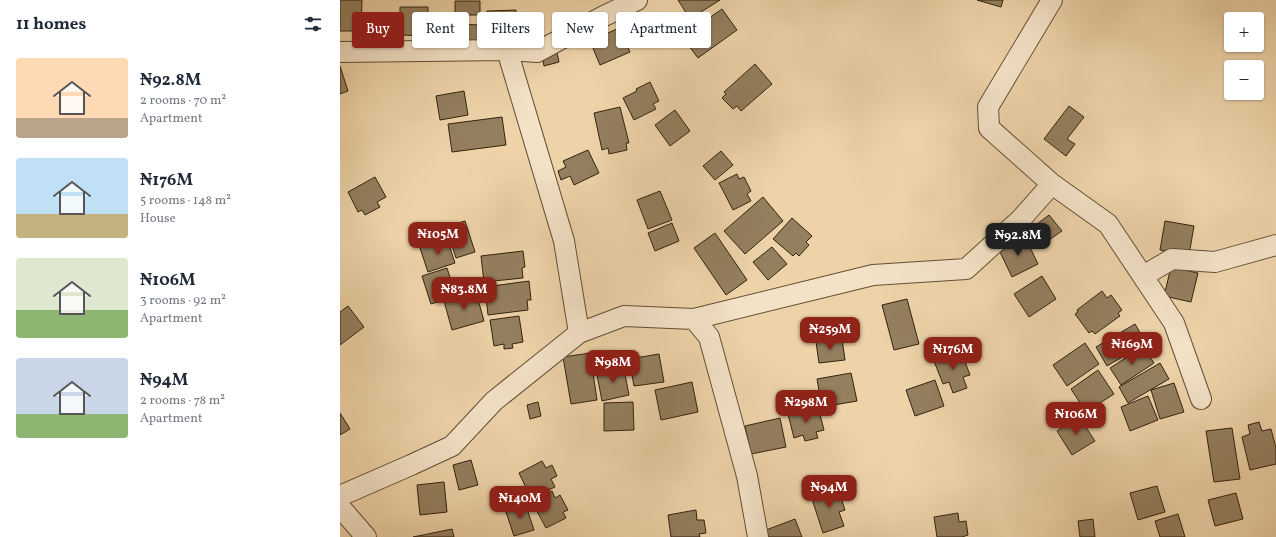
<!DOCTYPE html>
<html lang="en">
<head>
<meta charset="utf-8">
<style>
	:root { --surface:#fff; --page:#f6f6f7; --text:#1f2937; --muted:#747a83; --accent:#8f2418 }
	body { margin:0; font-family:Vollkorn,serif; background:var(--page); color:var(--text); height:100vh; display:flex; flex-direction:column; font-size:15px; white-space:nowrap }
	* { box-sizing:border-box; margin:0 }
	p { font-size:13px; color:var(--muted) }
	.icon { flex:none; width:22px; height:22px; fill:none; stroke:currentColor; stroke-width:2; stroke-linecap:round; stroke-linejoin:round }
	.map { position:relative; flex:1; overflow:hidden }
	.panel { display:flex; flex-direction:column; background:var(--surface); width:340px }
	.panel>* { flex:none }
	.guide { position:absolute; left:12px; top:12px; width:380px; height:36px; display:flex; gap:8px }
	.buttons { position:absolute; left:884px; top:12px; display:grid; gap:8px }
	.buttons a { display:grid; place-items:center; width:40px; height:40px; border-radius:4px; background:var(--surface); box-shadow:0 1px 3px #0004; font-size:20px }
	.price { position:absolute; translate:-50% -34px; padding:0 9px; border-radius:8px; background:var(--accent); color:#fff; font-size:13px; line-height:26px; filter:drop-shadow(0 1px 2px #0008) }
	.price::after { content:''; position:absolute; left:50%; top:24px; width:12px; height:9px; margin-left:-6px; background:inherit; clip-path:polygon(0 0,100% 0,50% 100%) }
	.price.current { background:#222; color:#fff }
	ul { padding:0; list-style:none }
	li { display:flex; align-items:center; gap:12px; height:100px; padding:0 16px }
	li span { display:grid; place-items:center; flex:none; width:112px; height:80px; border-radius:4px; color:#555 }
	li>.icon { margin-inline-start:auto }
	span .icon { width:48px; height:48px; fill:#fffc; stroke-width:1 }
	li b { font-size:17px }
	h2 { display:flex; justify-content:space-between; align-items:center; height:48px; padding:0 16px; font-size:17px }
	.tag { padding:0 14px; border-radius:4px; background:var(--surface); box-shadow:0 1px 3px #0004; font-size:14px; line-height:36px }
	.tag.current { background:var(--accent); color:#fff }
	main { display:flex; flex:1; min-height:0 }
	.map>svg:first-child { display:block }
	.building { fill:#947f5f; stroke:#32230f }
	.lines { fill:none; stroke-linecap:round; stroke-linejoin:round }
	.minor-casing { stroke:#614f36; stroke-width:22 }
	.minor { stroke:#f4e2c7; stroke-width:20 }
</style>
</head>
<body>
<main>
<section class="panel">
<h2>11 homes<svg class="icon" aria-label="filters" viewBox="0 0 24 24"><path d="M4 7h16M4 17h16"/><circle cx="9" cy="7" r="2"/><circle cx="15" cy="17" r="2"/></svg></h2>
<ul>
<li><span style="background:linear-gradient(#ffd9b3 75%,#b9a48a 0)"><svg class="icon" aria-label="home" viewBox="0 0 24 24"><path d="M3 11l9-7 9 7M6 9v11h12V9"/></svg></span><div><b>₦92.8M</b><p>2 rooms · 70 m²</p><p>Apartment</p></div></li>
<li><span style="background:linear-gradient(#bfe0f5 70%,#c2b280 0)"><svg class="icon" aria-label="home" viewBox="0 0 24 24"><path d="M3 11l9-7 9 7M6 9v11h12V9"/></svg></span><div><b>₦176M</b><p>5 rooms · 148 m²</p><p>House</p></div></li>
<li><span style="background:linear-gradient(#dfe7d0 65%,#8fb573 0)"><svg class="icon" aria-label="home" viewBox="0 0 24 24"><path d="M3 11l9-7 9 7M6 9v11h12V9"/></svg></span><div><b>₦106M</b><p>3 rooms · 92 m²</p><p>Apartment</p></div></li>
<li><span style="background:linear-gradient(#c9d6e8 70%,#8fb573 0)"><svg class="icon" aria-label="home" viewBox="0 0 24 24"><path d="M3 11l9-7 9 7M6 9v11h12V9"/></svg></span><div><b>₦94M</b><p>2 rooms · 78 m²</p><p>Apartment</p></div></li>
</ul>
</section>
<div class="map">
<svg width="936" height="537" viewBox="0 0 936 537">
	<rect width="100%" height="100%" fill="#eed3a9"/>
	<filter id="stains"><feTurbulence type="fractalNoise" baseFrequency=".005" numOctaves="4"/><feColorMatrix values="0 0 0 0 .2 0 0 0 0 .09 0 0 0 0 .02 0 0 0 .5 -.17"/></filter>
	<radialGradient id="worn" r=".72"><stop offset=".6" stop-color="#630" stop-opacity="0"/><stop offset="1" stop-color="#630" stop-opacity=".3"/></radialGradient>
	<path class="building" d="M0,0H22L21,31H0Z
		M338,0H380L350,19Z
		M637,0H663L661,7Z
		M115,1H140V15H115Z
		M60,7H88V36L60,35Z
		M382,9L397,30L358,58L342,37Z
		M176,10V50L148,41L147,11Z
		M113,24L142,25L141,47L112,46Z
		M279,28L290,52L260,65L250,41Z
		M216,48L219,62L204,66L201,51Z
		M415,64L432,84L401,111L397,106L393,109L382,98L386,94L384,92Z
		M0,66L8,91L0,94Z
		M310,82L319,101L313,104L316,109L294,120L283,98L297,91L296,89Z
		M124,91L128,115L100,120L96,96Z
		M729,106L744,117L727,139L735,144L726,156L704,139Z
		M280,107L289,143H286L287,150L269,154L268,148L262,150L254,113Z
		M335,110L350,131L330,146L315,125Z
		M162,117L166,145L112,152L108,124Z
		M248,150L259,173L234,185L230,176L221,180L218,171L226,167L223,161Z
		M381,151L393,165L375,180L363,166Z
		M397,174L399,179L404,177L411,191L407,194L411,201L393,210L379,183Z
		M35,177L46,197L37,202L40,207L25,215L22,210L18,212L8,192Z
		M320,191L332,220L308,229L297,200Z
		M423,197L443,221L405,254L384,231Z
		M709,215L722,231L709,240L697,224Z
		M452,218L472,236L466,242L469,245L459,256L456,253L453,256L433,239Z
		M125,221L135,252L116,258L106,227Z
		M825,221L854,226L849,255L820,250Z
		M332,223L339,241L315,251L308,233Z
		M375,233L407,280L386,295L354,248Z
		M107,239L115,263L88,272L80,248Z
		M676,239L678,243L686,239L698,264L672,277L660,252L666,248L664,245Z
		M432,247L447,264L428,280L413,262Z
		M183,251L185,267L182,268L183,278L144,282L141,256Z
		M831,267L858,273L851,302L824,296Z
		M107,268L116,296L91,304L82,276Z
		M702,276L716,299L689,317L674,294Z
		M189,281L191,300H187L188,310L148,315L145,287Z
		M762,291L767,298L771,295L782,310L778,313L780,316L755,334L752,331L749,333L735,314L738,312L737,310Z
		M136,292L144,321L112,330L104,301Z
		M567,299L579,344L554,350L542,305Z
		M8,306L24,327L0,345V312Z
		M179,316L183,342L172,344L173,348L164,349V344L154,346L150,320Z
		M795,324L806,343L767,366L756,347Z
		M502,339L505,360L479,363L476,342Z
		M745,343L759,364L727,386L713,365Z
		M803,347L814,363L781,385L770,368Z
		M621,351L630,375L623,377L627,388L613,393L609,382L603,384L594,361Z
		M250,353L257,400L231,404L223,357Z
		M319,354L324,382L294,386L289,359Z
		M820,363L829,379L788,403L779,387Z
		M274,366L275,371L284,369L289,395L262,401L257,375L263,373L262,369Z
		M758,370L774,394L746,412L731,389Z
		M511,373L517,401L482,407L477,379Z
		M595,380L604,406L575,416L566,390Z
		M352,382L358,412L321,420L315,390Z
		M834,383L844,412L820,419L811,390Z
		M808,396L818,420L790,431L781,407Z
		M198,402L201,416L190,419L187,405Z
		M293,402L294,430L264,431V403Z
		M478,407L484,430L476,432L478,438L465,441L463,435L454,438L448,414Z
		M0,413L10,429L0,435Z
		M739,417L755,441L732,455L717,431Z
		M440,418L446,447L411,454L405,426Z
		M919,422L922,431L931,429L936,448V464L910,470L902,437L910,434L908,425Z
		M892,428L900,479L874,482L866,431Z
		M131,460L138,485L119,490L113,465Z
		M202,461L206,468L212,465L217,476L211,479L215,487L191,498L179,473Z
		M104,482L107,512L80,515L77,485Z
		M497,486L505,510L499,512L504,526L483,533L472,499L483,495L482,490Z
		M817,486L825,512L798,520L790,493Z
		M212,491L215,498L220,495L228,510L223,512L226,518L206,528L192,502Z
		M896,493L903,519L875,526L868,500Z
		M185,503L194,530L174,536L165,509Z
		M356,510L357,520H364L366,533L359,534L360,537H331L328,515Z
		M618,513L619,522L626,521L628,535L622,537H597L594,517Z
		M838,514L845,537H820L815,521Z
		M455,519L462,537H429L426,530Z
		M753,519L755,537H740L738,521Z
		M112,529L114,537H73Z"/>
	<g class="lines">
		<defs>
			<path id="minor" d="M167,50L224,241L239,333
				M0,52L167,50L197,52L262,17L297,0
				M712,184L768,224L834,323L861,399
				M803,276L832,259L875,262L936,245
				M354,319L533,275L626,269L680,220L712,184L649,128L648,107L712,0
				M0,496L71,465L112,446L154,401L239,333L284,316L354,319L369,337L407,476L418,537
				M0,507L26,537"/>
		</defs>
		<use href="#minor" class="minor-casing"/>
		<use href="#minor" class="minor"/>
	</g>
	<rect width="100%" height="100%" filter="url(#stains)"/>
	<rect width="100%" height="100%" fill="url(#worn)"/>
</svg>
<div class="buttons">
<a>+</a>
<a>−</a>
</div>
<b class="price" style="left:98px;top:256px">₦105M</b>
<b class="price current" style="left:678px;top:257px">₦92.8M</b>
<b class="price" style="left:124px;top:311px">₦83.8M</b>
<b class="price" style="left:490px;top:351px">₦259M</b>
<b class="price" style="left:792px;top:366px">₦169M</b>
<b class="price" style="left:613px;top:371px">₦176M</b>
<b class="price" style="left:273px;top:384px">₦98M</b>
<b class="price" style="left:466px;top:424px">₦298M</b>
<b class="price" style="left:736px;top:436px">₦106M</b>
<b class="price" style="left:489px;top:509px">₦94M</b>
<b class="price" style="left:180px;top:520px">₦140M</b>
<div class="guide">
<a class="tag current">Buy</a>
<a class="tag">Rent</a>
<a class="tag">Filters</a>
<a class="tag">New</a>
<a class="tag">Apartment</a>
</div>
</div>
</main>
</body>
</html>
